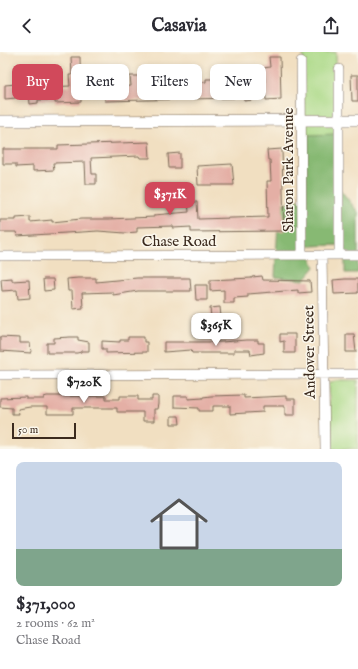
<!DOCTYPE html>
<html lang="en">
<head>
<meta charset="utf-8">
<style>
	:root { --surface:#fff; --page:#f2f2f3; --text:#2b2b33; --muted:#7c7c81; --line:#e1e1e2; --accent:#d1495b }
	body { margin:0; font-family:"IM FELL English",serif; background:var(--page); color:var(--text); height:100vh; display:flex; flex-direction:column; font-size:15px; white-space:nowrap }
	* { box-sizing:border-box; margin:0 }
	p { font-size:13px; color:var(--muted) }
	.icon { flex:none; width:22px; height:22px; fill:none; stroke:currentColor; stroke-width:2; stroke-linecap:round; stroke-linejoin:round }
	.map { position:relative; height:397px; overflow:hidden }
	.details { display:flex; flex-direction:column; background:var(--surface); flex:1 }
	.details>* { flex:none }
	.top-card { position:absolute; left:12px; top:12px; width:334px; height:36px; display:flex; gap:8px }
	.scale { position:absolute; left:12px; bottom:10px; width:64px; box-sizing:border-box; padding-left:4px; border:2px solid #3b2a1e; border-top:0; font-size:11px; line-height:14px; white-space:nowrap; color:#3b2a1e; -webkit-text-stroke:3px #fbf7ec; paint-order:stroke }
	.price { position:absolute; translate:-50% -34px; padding:0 9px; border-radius:8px; background:#fff; color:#222; font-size:13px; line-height:26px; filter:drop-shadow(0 1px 2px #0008) }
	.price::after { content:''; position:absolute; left:50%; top:24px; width:12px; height:9px; margin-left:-6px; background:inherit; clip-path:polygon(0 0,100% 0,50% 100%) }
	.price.current { background:var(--accent); color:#fff }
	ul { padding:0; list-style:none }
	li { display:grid; align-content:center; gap:8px; height:212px; padding:0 16px }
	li+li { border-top:1px solid var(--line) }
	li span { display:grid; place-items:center; height:124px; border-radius:8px; color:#555 }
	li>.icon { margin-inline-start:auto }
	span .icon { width:72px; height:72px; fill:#fffc; stroke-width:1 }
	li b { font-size:17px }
	.chip { padding:0 14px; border-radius:8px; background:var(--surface); box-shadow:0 2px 6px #0003; font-size:14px; line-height:36px }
	.chip.current { background:var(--accent); color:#fff }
	header { display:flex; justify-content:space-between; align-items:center; height:52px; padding:0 16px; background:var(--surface); font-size:18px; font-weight:800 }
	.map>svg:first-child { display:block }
	.green { fill:#aad986; stroke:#728252 }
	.forest { fill:#87b973; stroke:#617248 }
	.building { fill:#e4afa5 }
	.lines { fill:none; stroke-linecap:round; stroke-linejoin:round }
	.minor-casing { stroke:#7b6957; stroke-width:10 }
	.major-casing { stroke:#7b6957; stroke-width:12 }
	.minor { stroke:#fff; stroke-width:9 }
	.major { stroke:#fff; stroke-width:11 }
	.labels { text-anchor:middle; stroke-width:3; stroke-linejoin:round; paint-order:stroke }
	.street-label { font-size:15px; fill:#3b2a1e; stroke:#fbf7ec }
</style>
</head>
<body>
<header><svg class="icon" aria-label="back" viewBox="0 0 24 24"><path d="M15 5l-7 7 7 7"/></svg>Casavia<svg class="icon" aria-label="share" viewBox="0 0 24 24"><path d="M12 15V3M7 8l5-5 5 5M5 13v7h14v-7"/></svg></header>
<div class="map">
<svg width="358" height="397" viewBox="0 0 358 397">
	<rect width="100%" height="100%" fill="#fbf7ec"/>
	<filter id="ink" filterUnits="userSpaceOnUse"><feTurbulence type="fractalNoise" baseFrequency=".025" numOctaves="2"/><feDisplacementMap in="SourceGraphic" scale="8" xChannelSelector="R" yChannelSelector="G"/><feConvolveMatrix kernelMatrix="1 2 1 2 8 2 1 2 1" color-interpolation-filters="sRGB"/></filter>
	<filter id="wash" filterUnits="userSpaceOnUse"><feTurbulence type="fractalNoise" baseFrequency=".012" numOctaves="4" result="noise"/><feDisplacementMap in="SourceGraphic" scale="16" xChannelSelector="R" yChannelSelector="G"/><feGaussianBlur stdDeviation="0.9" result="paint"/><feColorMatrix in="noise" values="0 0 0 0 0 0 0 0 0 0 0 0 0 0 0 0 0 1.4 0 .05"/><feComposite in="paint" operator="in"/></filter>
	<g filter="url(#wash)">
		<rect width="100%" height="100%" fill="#f1dfc1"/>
		<path class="green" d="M303,0H336L338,193L305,194Z
			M358,328V397H330L329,331L335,328Z"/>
		<path class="forest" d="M337,82L338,135L358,160V221H345V196L338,193L305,194L315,215L304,228L275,225L279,152L304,147L306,83Z"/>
		<g id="blocks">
			<path class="building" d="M71,5H80L81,50L55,51V48H38V51L30,52L28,30L49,28V35L70,34L69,23H72Z
				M269,5H280L281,47L266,48L264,16L270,15Z
				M351,23H358V49H352Z
				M130,24H143L144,33L178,32L177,29L188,28V31L206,30V27H216V30L233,29L234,46L105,49V36L131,34Z
				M16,32V46L5,47V33Z
				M243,40H253V48L244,49Z
				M149,90L150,106H140L139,104L91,106L92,122H96V132H86L85,110L53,111L54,118L33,119V114L16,115V112H3V97H58V93Z
				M282,97L284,179L191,180V175L173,176V174L137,175V180L125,181L98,179L17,184L16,180H0V168H16V166L30,165V170L52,168V170L81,167H109L154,165V163L189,160L188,150H197L198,167L268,165L267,129H271L270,108H268L267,98Z
				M180,101V116H169L168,102Z
				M232,112L234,133H198L197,114Z
				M262,224L263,228L310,229L311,240L298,241V238L248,242V245L234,246V251H224V238L210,239V228L252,226V225Z
				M12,226V229L29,228L30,246L18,247L17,238L2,239L1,227Z
				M78,226H96V230L137,226H190L191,239H138L113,243V240L82,241L83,256L73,257L72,239H68L67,227Z
				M43,227H53L54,238L44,239Z
				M345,227H358V241L334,242L333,228Z
				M195,233H207V248H196Z
				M220,255L221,265H211L210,256Z
				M280,282H295V301H284V289L280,290Z
				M346,282H354L356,300H346Z
				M0,285L20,286V291H30L31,301L0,299Z
				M70,285H78V288L89,290V299H81V300L77,301H47V291H54V286Z
				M128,285H144V290H147V300L106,301V297H102V289L120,290V288H128Z
				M246,288H258V291H264V301L251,303L250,298H234V301H192L191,298L164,300V290H222Z
				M244,343V346L286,344V347H295V363H285V354H263V360L230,362V354H213V359H199V356L174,355V344H188V347L203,346V345L211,344Z
				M47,344H106V347H120V344H138V348H152V344H158V352L157,357H154V369H143V360H117V356H73V362H47V355H30L18,357L19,362H12V356L0,355V346L26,345V347H44V345Z
				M171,364H179L180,372H171Z"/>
		</g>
	</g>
	<g filter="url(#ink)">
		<use href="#blocks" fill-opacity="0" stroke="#7b6957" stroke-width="1"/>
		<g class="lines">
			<defs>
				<path id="minor" d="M301,9L302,203
					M339,17V203
					M322,203L325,397
					M0,204L358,203
					M0,323L358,322"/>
				<path id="major" d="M0,69L358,68"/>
			</defs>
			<use href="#minor" class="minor-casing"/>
			<use href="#major" class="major-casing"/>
			<use href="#minor" class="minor"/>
			<use href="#major" class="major"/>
		</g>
	</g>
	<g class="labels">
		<g class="street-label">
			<text transform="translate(288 118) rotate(-90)" y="5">Sharon Park Avenue</text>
			<text x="179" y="194">Chase Road</text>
			<text transform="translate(309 300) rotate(-91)" y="5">Andover Street</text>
		</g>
	</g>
</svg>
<div class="scale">50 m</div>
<b class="price current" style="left:170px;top:164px">$371K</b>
<b class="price" style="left:216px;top:295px">$365K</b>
<b class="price" style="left:84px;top:352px">$720K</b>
<div class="top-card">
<a class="chip current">Buy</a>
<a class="chip">Rent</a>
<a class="chip">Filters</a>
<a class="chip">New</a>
</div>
</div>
<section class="details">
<ul>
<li><span style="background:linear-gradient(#c9d6e8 70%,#7fa58c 0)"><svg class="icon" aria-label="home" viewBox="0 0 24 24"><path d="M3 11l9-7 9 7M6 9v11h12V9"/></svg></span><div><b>$371,000</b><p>2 rooms · 62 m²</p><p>Chase Road</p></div></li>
</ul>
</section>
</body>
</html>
